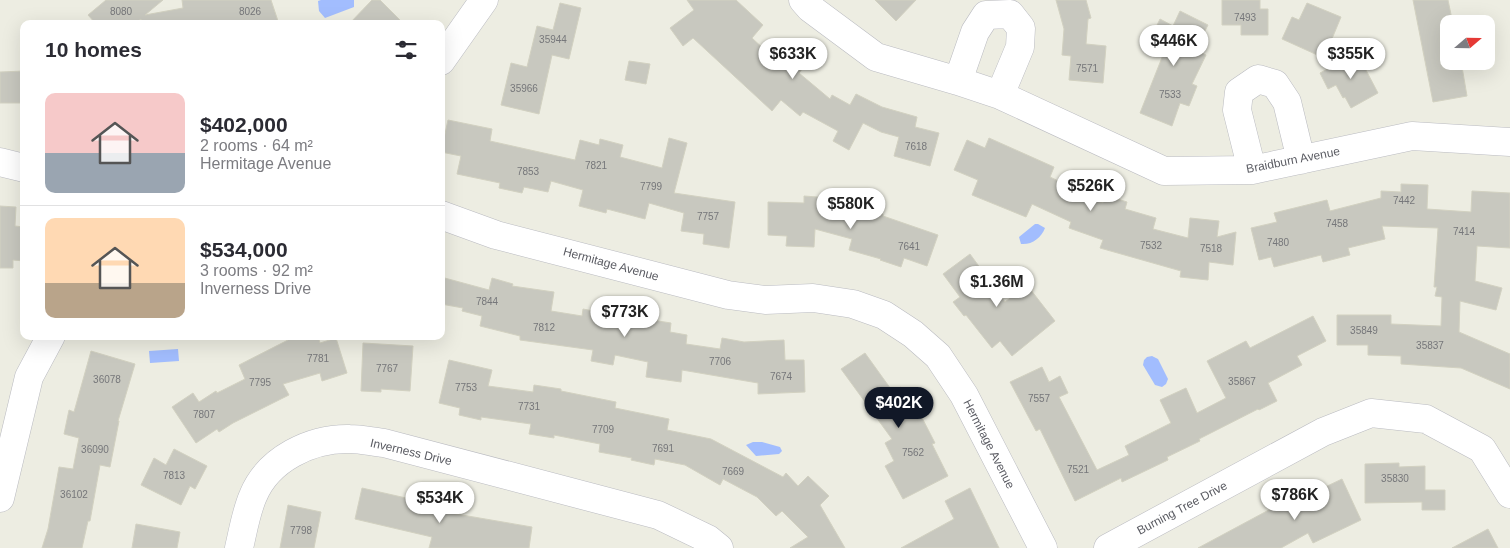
<!DOCTYPE html>
<html lang="en">
<head>
<meta charset="utf-8">
<style>
	:root { --surface:#fff; --page:#f7f7f7; --text:#2b2b33; --muted:#7c7c81; --line:#e1e1e2; --accent:#111827 }
	body { margin:0; font-family:Arial,sans-serif; background:var(--page); color:var(--text); height:100vh; display:flex; flex-direction:column; font-size:19px; white-space:nowrap }
	* { box-sizing:border-box; margin:0 }
	p { font-size:16px; color:var(--muted) }
	.icon { flex:none; width:28px; height:28px; fill:none; stroke:currentColor; stroke-width:2; stroke-linecap:round; stroke-linejoin:round }
	.map { position:relative; flex:1; overflow:hidden }
	.panel { position:absolute; left:20px; top:20px; width:425px; height:320px; display:flex; flex-direction:column; background:var(--surface); border-radius:10px; box-shadow:0 5px 20px #0002 }
	.panel>* { flex:none }
	.needle { width:32px; rotate:70deg }
	.controls { position:absolute; left:1440px; top:15px; display:grid; gap:10px }
	.controls a { display:grid; place-items:center; width:55px; height:55px; border-radius:10px; background:var(--surface); box-shadow:0 5px 20px #0002; font-size:25px }
	.price { position:absolute; translate:-50% -42px; padding:0 11px; border-radius:18px; background:#fff; color:#222; font-size:16px; line-height:32px; filter:drop-shadow(0 1px 2px #0008) }
	.price::after { content:''; position:absolute; left:50%; top:30px; width:15px; height:11px; margin-left:-8px; background:inherit; clip-path:polygon(0 0,100% 0,50% 100%) }
	.price.selected { background:var(--accent); color:#fff }
	ul { padding:0; list-style:none }
	li { display:flex; align-items:center; gap:15px; height:125px; padding:0 25px }
	li+li { border-top:1px solid var(--line) }
	li span { display:grid; place-items:center; flex:none; width:140px; height:100px; border-radius:10px; color:#555 }
	li>.icon { margin-inline-start:auto }
	span .icon { width:60px; height:60px; fill:#fffc; stroke-width:1 }
	li b { font-size:21px }
	h2 { display:flex; justify-content:space-between; align-items:center; height:60px; padding:0 25px; font-size:21px }
	.map>svg:first-child { display:block }
	.water { fill:#a2bdfe }
	.building { fill:#c8c8bf; stroke:#d2d1c1 }
	.lines { fill:none; stroke-linecap:round; stroke-linejoin:round }
	.minor-casing { stroke:#babbc1; stroke-width:29 }
	.minor { stroke:#fff; stroke-width:28 }
	.labels { text-anchor:middle; stroke-width:5; stroke-linejoin:round; paint-order:stroke }
	.number-label { font-size:10px; fill:#76777a }
	.street-label { font-size:12px; fill:#5b5c63; stroke:#fff }
</style>
</head>
<body>
<div class="map">
<svg width="1510" height="548" viewBox="0 0 1510 548">
	<rect width="100%" height="100%" fill="#edede2"/>
	<path class="water" d="M321,0H354V7L325,18L319,11L318,1Z
		M1035,224H1038L1045,228C1041,238 1032,245 1021,244L1019,237Z
		M178,349L179,361L150,363L149,351Z
		M1152,356L1158,359L1168,379L1166,384L1162,387L1155,385L1143,365L1144,360L1147,357Z
		M753,442H762L780,447L782,451L779,454L756,456L746,445Z"/>
	<path class="building" d="M106,0H163L145,15L183,8L182,0H271L279,24H141V19L134,24H96L88,15Z
		M372,0H380L404,24H349Z
		M687,0H736L763,25L752,38L780,64L790,51L806,64L799,73L830,99L832,95L850,105L856,94L882,107L917,117L915,127L939,133L930,166L894,156L899,137L881,132L863,123L849,150L833,141L838,131L803,112L800,116L781,100L772,111L693,38L683,46L670,28L694,10Z
		M875,0H916L896,21Z
		M1056,0H1086L1091,18L1088,19L1086,44L1106,46L1103,83L1069,80L1071,56L1062,55L1064,29Z
		M1222,0H1260V9H1268V35H1241V25H1222Z
		M1413,0H1448L1453,24H1449V61H1461L1467,96L1433,102Z
		M560,3L581,8L569,59L552,55L539,114L501,105L511,63L527,67L537,26L553,30Z
		M1307,3L1341,17L1324,58L1282,39L1292,17L1299,20Z
		M1180,11L1208,25L1195,50L1206,55L1192,84L1197,86L1189,106L1180,103L1172,126L1140,113L1163,55L1147,46L1160,19L1173,26Z
		M1357,53L1378,93L1351,108L1345,97L1343,98L1336,85L1328,89L1320,73Z
		M629,61L650,64L646,84L625,80Z
		M24,71V103H0V72Z
		M448,120L492,129L490,141L575,160L580,140L599,145L600,139L623,145L620,157L662,168L669,138L687,143L674,193L735,202L729,248L703,244L704,234L681,231L684,213L649,203L645,219L607,209L606,213L579,206L583,190L551,181L548,192L524,187L522,193L499,188L500,183L457,174L461,156L441,152Z
		M989,138L1054,167L1050,177L1069,186L1066,191L1103,203L1105,195L1127,202L1125,209L1156,218L1153,229L1188,238L1190,218L1219,221L1217,237L1236,232L1233,265L1209,262L1208,280L1180,277L1181,271L1100,248L1103,240L1069,228L1071,222L1032,204L1026,217L972,195L978,180L954,170L967,140L985,148Z
		M1401,184L1428,185L1427,209L1471,212L1472,191L1510,193V248L1477,246L1475,281L1502,288L1496,310L1460,301L1459,332L1510,354V389L1461,368L1401,364V356L1368,355V345H1337V315H1391V324L1441,326L1442,297L1435,296L1437,287H1434L1438,228L1382,226L1385,239L1348,248L1350,255L1323,262L1321,255L1274,267L1271,257L1259,260L1251,228L1277,222L1274,213L1327,200L1330,211L1381,198V191L1401,192Z
		M804,196L817,197L883,214V216L938,235L927,266L904,258L901,267L880,260L881,259L849,250L852,239L815,229L814,247L786,246L787,236L768,235V202L804,203Z
		M0,206L16,207L15,226L24,227V261L13,260V268H0Z
		M970,254L1005,302L1027,285L1055,321L1012,356L1000,341L992,348L966,315L964,316L953,302L960,297L943,274Z
		M441,277L489,290L492,278L513,284L512,286L554,292L551,311L582,316L583,309L609,314L610,308L634,313L633,317L671,323L670,332L687,335L686,344L720,349L722,338L744,342L784,340L785,360H804L805,392L758,394V383L682,370L681,382L646,377L648,362L615,355L613,365L591,361L593,350L520,340V336L480,326L482,316L462,311L463,308L441,304Z
		M1313,316L1326,341L1297,356L1302,365L1268,383L1277,401L1259,410L1258,409L1199,439L1200,441L1167,457L1168,460L1122,482L1121,478L1075,501L1040,429L1036,431L1010,382L1042,367L1049,382L1060,376L1068,393L1059,397L1097,470L1129,455L1125,446L1171,423L1160,400L1186,388L1197,413L1226,398L1207,361L1246,341L1250,348Z
		M287,336H318L320,343L336,338L347,373L322,381L320,373L283,384L289,395L233,423L219,432L217,429L196,443L172,407L193,393L199,402L216,391L217,393L245,379L239,365L288,340Z
		M363,343L413,346L410,391L381,389V392L361,391Z
		M91,351L135,364L118,421H119L110,467L100,465L90,521H88L82,548H42L48,529L59,467L73,469L79,438L64,434L69,410L74,412Z
		M865,353L893,392L901,387L917,408L935,443L932,444L948,476L903,499L885,466L894,461L885,443L892,439L841,369Z
		M449,360L492,370L488,386L533,392L534,385L561,389V391L616,402L615,408L669,419L667,430L711,439L783,477L786,473L798,486L808,476L829,496L820,505L845,548H790L808,537L782,511L776,516L757,497L723,479L720,485L685,465L655,459L654,465L631,460L632,458L599,452L600,444L554,435V438L529,434L531,424L481,417V420L459,415L460,408L439,403Z
		M174,449L207,466L195,489L190,486L181,505L141,485L154,458L166,465Z
		M1399,463V467L1425,466V490H1445V510H1422V502L1365,503V464Z
		M1342,479L1361,520L1313,543L1308,533L1281,548H1198L1280,504L1281,508Z
		M362,488L428,503L427,509L532,527L529,548H429L432,537L355,519Z
		M970,488L999,548H901L954,519L945,501Z
		M288,505L321,512L314,548H280Z
		M136,524L180,532L177,548H132Z
		M1488,529L1498,548H1452Z"/>
	<g class="lines">
		<defs>
			<path id="minor" d="M803,0L810,8L876,57L958,81L1000,95L1164,171L1252,170L1412,136L1510,142
				M441,61L484,0
				M958,81L975,32L986,15L1010,14L1021,28L1020,47L1000,95
				M0,162L24,168
				M1252,170L1237,110L1239,92L1258,79L1275,84L1287,102L1301,160
				M441,215L496,235L728,295L765,300L813,298L853,304L884,315L913,334L938,356L964,395L1043,548
				M0,498L29,377L51,336
				M239,548C243,531 246,512 253,496C268,459 311,438 350,439C361,439 373,442 384,443L658,515L708,539L719,548
				M1108,548L1323,432L1371,413L1426,419L1482,449L1510,494"/>
		</defs>
		<use href="#minor" class="minor-casing"/>
		<use href="#minor" class="minor"/>
	</g>
	<g class="labels">
		<g class="number-label">
			<text x="121" y="15">8080</text>
			<text x="250" y="15">8026</text>
			<text x="1245" y="21">7493</text>
			<text x="553" y="43">35944</text>
			<text x="1087" y="72">7571</text>
			<text x="524" y="92">35966</text>
			<text x="1170" y="98">7533</text>
			<text x="916" y="150">7618</text>
			<text x="596" y="169">7821</text>
			<text x="528" y="175">7853</text>
			<text x="651" y="190">7799</text>
			<text x="1404" y="204">7442</text>
			<text x="708" y="220">7757</text>
			<text x="1337" y="227">7458</text>
			<text x="1464" y="235">7414</text>
			<text x="1278" y="246">7480</text>
			<text x="1151" y="249">7532</text>
			<text x="909" y="250">7641</text>
			<text x="1211" y="252">7518</text>
			<text x="487" y="305">7844</text>
			<text x="544" y="331">7812</text>
			<text x="1364" y="334">35849</text>
			<text x="1430" y="349">35837</text>
			<text x="318" y="362">7781</text>
			<text x="720" y="365">7706</text>
			<text x="387" y="372">7767</text>
			<text x="781" y="380">7674</text>
			<text x="107" y="383">36078</text>
			<text x="1242" y="385">35867</text>
			<text x="260" y="386">7795</text>
			<text x="466" y="391">7753</text>
			<text x="1039" y="402">7557</text>
			<text x="529" y="410">7731</text>
			<text x="204" y="418">7807</text>
			<text x="603" y="433">7709</text>
			<text x="663" y="452">7691</text>
			<text x="95" y="453">36090</text>
			<text x="913" y="456">7562</text>
			<text x="1078" y="473">7521</text>
			<text x="733" y="475">7669</text>
			<text x="174" y="479">7813</text>
			<text x="1395" y="482">35830</text>
			<text x="74" y="498">36102</text>
			<text x="301" y="534">7798</text>
		</g>
		<g class="street-label">
			<text transform="translate(1293 160) rotate(-11)" y="4">Braidburn Avenue</text>
			<text transform="translate(611 264) rotate(15)" y="4">Hermitage Avenue</text>
			<text transform="translate(989 444) rotate(63)" y="4">Hermitage Avenue</text>
			<text transform="translate(411 452) rotate(13)" y="4">Inverness Drive</text>
			<text transform="translate(1182 508) rotate(-28)" y="4">Burning Tree Drive</text>
		</g>
	</g>
</svg>
<div class="controls">
<a><svg class="needle" viewBox="-14 -14 28 28"><path d="M0-13l5 13h-10z" fill="#e53935"/><path d="M0 13l5-13h-10z" fill="#7c7c81"/></svg></a>
</div>
<b class="price" style="left:1174px;top:67px">$446K</b>
<b class="price" style="left:793px;top:80px">$633K</b>
<b class="price" style="left:1351px;top:80px">$355K</b>
<b class="price" style="left:1091px;top:212px">$526K</b>
<b class="price" style="left:851px;top:230px">$580K</b>
<b class="price" style="left:997px;top:308px">$1.36M</b>
<b class="price" style="left:625px;top:338px">$773K</b>
<b class="price selected" style="left:899px;top:429px">$402K</b>
<b class="price" style="left:1295px;top:521px">$786K</b>
<b class="price" style="left:440px;top:524px">$534K</b>
<section class="panel">
<h2>10 homes<svg class="icon" aria-label="filters" viewBox="0 0 24 24"><path d="M4 7h16M4 17h16"/><circle cx="9" cy="7" r="2"/><circle cx="15" cy="17" r="2"/></svg></h2>
<ul>
<li><span style="background:linear-gradient(#f6c9c9 60%,#9aa5b1 0)"><svg class="icon" aria-label="home" viewBox="0 0 24 24"><path d="M3 11l9-7 9 7M6 9v11h12V9"/></svg></span><div><b>$402,000</b><p>2 rooms · 64 m²</p><p>Hermitage Avenue</p></div></li>
<li><span style="background:linear-gradient(#ffd9b3 65%,#b9a48a 0)"><svg class="icon" aria-label="home" viewBox="0 0 24 24"><path d="M3 11l9-7 9 7M6 9v11h12V9"/></svg></span><div><b>$534,000</b><p>3 rooms · 92 m²</p><p>Inverness Drive</p></div></li>
</ul>
</section>
</div>
</body>
</html>
